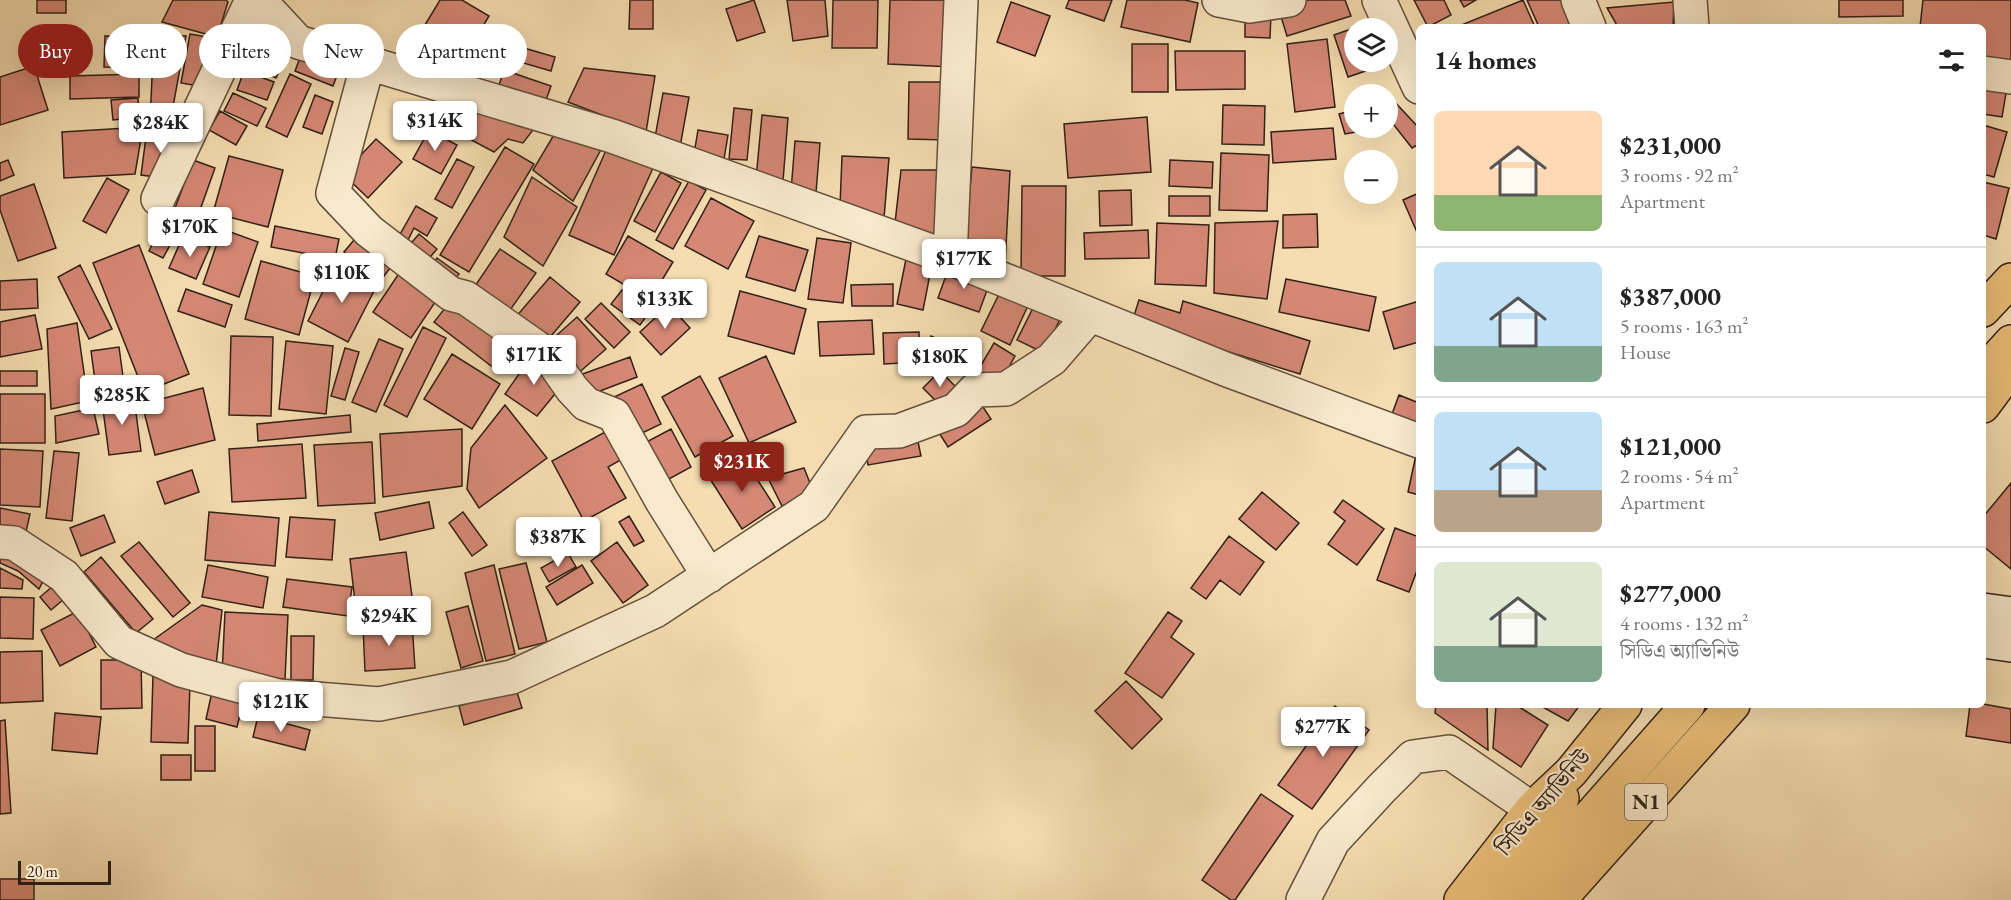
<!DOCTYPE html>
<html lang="en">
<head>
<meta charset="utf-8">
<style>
	:root { --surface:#fff; --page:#f6f6f6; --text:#222; --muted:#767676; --line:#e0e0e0; --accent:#8f2418 }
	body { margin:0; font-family:"EB Garamond","Noto Serif Bengali",serif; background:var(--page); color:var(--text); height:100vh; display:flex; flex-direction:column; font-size:22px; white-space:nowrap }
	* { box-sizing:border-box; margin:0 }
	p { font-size:20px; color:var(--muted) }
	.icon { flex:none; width:33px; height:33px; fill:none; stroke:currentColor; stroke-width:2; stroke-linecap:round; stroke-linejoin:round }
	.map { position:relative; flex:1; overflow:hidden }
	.drawer { position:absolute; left:1416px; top:24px; width:570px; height:684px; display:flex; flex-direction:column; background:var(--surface); border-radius:9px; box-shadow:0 6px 24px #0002 }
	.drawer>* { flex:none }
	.banner { position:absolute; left:18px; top:24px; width:570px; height:54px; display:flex; gap:12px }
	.controls { position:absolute; left:1344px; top:18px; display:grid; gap:12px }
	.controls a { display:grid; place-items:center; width:54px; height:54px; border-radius:50%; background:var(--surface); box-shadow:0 6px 24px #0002; font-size:30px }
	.scale { position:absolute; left:18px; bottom:15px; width:93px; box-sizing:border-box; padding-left:6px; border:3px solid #312116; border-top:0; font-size:16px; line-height:21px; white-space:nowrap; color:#312116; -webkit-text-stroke:4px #f8e9cc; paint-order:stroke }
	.price { position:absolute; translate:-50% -51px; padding:0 14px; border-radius:6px; background:#fff; color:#222; font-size:20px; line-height:39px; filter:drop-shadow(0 2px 3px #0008) }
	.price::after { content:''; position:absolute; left:50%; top:36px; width:18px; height:14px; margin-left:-9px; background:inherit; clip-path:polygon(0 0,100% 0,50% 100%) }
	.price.current { background:var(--accent); color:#fff }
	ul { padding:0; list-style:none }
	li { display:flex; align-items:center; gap:18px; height:150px; padding:0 18px }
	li+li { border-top:2px solid var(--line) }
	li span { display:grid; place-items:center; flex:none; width:168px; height:120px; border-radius:9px; color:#555 }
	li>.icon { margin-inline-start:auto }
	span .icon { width:72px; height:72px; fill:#fffc; stroke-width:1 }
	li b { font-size:26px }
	h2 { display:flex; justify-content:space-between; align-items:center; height:72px; padding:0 18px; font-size:26px }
	.chip { padding:0 21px; border-radius:27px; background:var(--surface); box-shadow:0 6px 24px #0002; font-size:21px; line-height:54px }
	.chip.current { background:var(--accent); color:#fff }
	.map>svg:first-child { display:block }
	.building { fill:#d68876; stroke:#312116; stroke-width:1.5 }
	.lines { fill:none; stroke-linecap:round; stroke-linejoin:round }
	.minor-casing { stroke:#62503d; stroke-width:36 }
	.tertiary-casing { stroke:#62503d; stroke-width:36 }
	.secondary-casing { stroke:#312116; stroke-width:36 }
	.trunk-casing { stroke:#312116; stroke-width:36 }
	.minor { stroke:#f8e9cc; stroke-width:33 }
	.tertiary { stroke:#f8e9cc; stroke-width:33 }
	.secondary { stroke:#f8e9cc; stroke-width:33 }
	.trunk { stroke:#eabe78; stroke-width:33 }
	.labels { text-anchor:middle; stroke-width:4.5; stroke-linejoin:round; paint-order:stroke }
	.shield { fill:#f8e9cc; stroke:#6d5d4d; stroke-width:1.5 }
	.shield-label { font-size:21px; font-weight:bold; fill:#312116 }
	.street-label { font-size:22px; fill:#312116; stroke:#f8e9cc }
</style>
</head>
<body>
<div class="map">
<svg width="2011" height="900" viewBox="0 0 2011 900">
	<rect width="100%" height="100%" fill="#f5ddb1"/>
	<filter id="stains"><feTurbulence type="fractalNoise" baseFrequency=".00333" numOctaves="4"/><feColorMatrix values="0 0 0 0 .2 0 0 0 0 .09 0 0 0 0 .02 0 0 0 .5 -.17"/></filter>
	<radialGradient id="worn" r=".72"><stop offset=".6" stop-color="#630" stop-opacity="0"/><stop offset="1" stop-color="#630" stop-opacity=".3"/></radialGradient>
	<path class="building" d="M37,0H66V13H37Z
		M173,0H226L228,2L217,37L162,22Z
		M440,0H462L489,16L455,74L411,48Z
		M630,0H653V29H629Z
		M754,0L765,32L737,41L726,9Z
		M787,0H825L828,36L793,41Z
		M833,0H878L877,48H832Z
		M890,0H956L953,67L888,64Z
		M1069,0H1112L1104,21L1066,8Z
		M1127,0H1185L1198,3L1190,42L1121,27Z
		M1308,0H1345L1351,16L1287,36L1279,10Z
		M1414,0H1444L1451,15L1428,27Z
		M1460,0H1476L1464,7Z
		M1523,0L1535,27H1459V26Z
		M1527,0H1566L1578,27H1539Z
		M1839,0H1903V16L1839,17Z
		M1923,0H2011V60L1983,57V27H1920Z
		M1011,2L1050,16L1035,56L997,42Z
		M1674,2L1673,27H1618L1607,8Z
		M1245,13H1271L1270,38L1245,37Z
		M1371,22L1373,28H1354V62L1386,64L1348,77L1334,35Z
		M190,34L213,38L204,87L181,83Z
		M173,35L186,36L170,123L150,120L153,57Z
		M105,36L147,37V68L104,67Z
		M493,39L555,57L551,71L489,53Z
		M1327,39L1335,107L1295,112L1287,44Z
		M268,44L288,53L276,78L257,69Z
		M1132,44H1168V92H1132Z
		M1175,51H1245V89L1176,90Z
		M301,55L339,70L333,86L295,71Z
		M34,66L48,110L0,125V77Z
		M584,68L655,76L646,132L568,102Z
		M504,70L551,86L545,103L498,88Z
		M244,71L274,82L267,100L237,90Z
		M139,74V97L70,99V76Z
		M290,74L311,84L287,137L266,127Z
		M909,82H946V140L908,139Z
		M1983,83L2007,87L2002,117L1983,114Z
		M233,93L266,108L257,126L224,111Z
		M663,93L689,97L680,147L654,143Z
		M315,95L333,102L322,134L303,127Z
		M463,95L539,122L523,143L508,139L494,152L447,127Z
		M138,98L139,117L113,120L111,100Z
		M1392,99L1419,128V144L1412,148L1394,125L1388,126V100Z
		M433,104L441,114L413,134L406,124Z
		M1223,105L1265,106L1264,145L1222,144Z
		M734,108L752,110L747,160L729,159Z
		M1354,110V128H1380L1345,134L1339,114Z
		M220,111L247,126L236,145L209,130Z
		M762,115L788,118L783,181L756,179Z
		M1147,117L1151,172L1068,178L1064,124Z
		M1983,125L2007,132L1994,177L1983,174Z
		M143,127L135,174L64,178L62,132Z
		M558,128L603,146L573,201L533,170Z
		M1333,128L1336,159L1273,163L1271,132Z
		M147,129L185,135L171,179L141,175Z
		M429,130L457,145L441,174L413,159Z
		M698,130L728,135L723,165L693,160Z
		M376,139L402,162L368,198L343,174Z
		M795,141L820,143L816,193L791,191Z
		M505,147L534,164L469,272L440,255Z
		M607,148L653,168L614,255L569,235Z
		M1221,153L1269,155L1267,211L1219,210Z
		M229,156L283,170L268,227L213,213Z
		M842,156L889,158L884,218L840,206Z
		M457,159L474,167L452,208L435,199Z
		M8,160L14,175L0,181V163Z
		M193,160L215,168L195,224L172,216Z
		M1170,160L1213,162L1212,188L1169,186Z
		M972,167L1010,171L1005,266L964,255Z
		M901,170H952L946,238L895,223Z
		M661,172L681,183L655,232L634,221Z
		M532,177L577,207L543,266L504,237Z
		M107,178L129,190L106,233L83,221Z
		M689,181L706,190L673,249L656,240Z
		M1983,182L2009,188L1996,239L1983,235Z
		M34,184L56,248L18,261L0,210V196Z
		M1022,186H1066L1065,276H1021Z
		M1131,190L1132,225L1100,226L1099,191Z
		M1419,193V237L1403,200Z
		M1169,196H1210V216H1169Z
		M711,198L754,221L728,269L685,246Z
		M416,206L437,218L427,236L414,228L407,242L398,238Z
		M1317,214L1318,247L1283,248V215Z
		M1278,221L1267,299L1214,293L1215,223Z
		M1157,223L1209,225L1206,286L1155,284Z
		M162,224L177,232L163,258L149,251Z
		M275,226L339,239L335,259L271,247Z
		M222,229L258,242L239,297L203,284Z
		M1148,230L1149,258L1085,259L1084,233Z
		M359,234L395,262L380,281L344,252Z
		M419,234L437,249L425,263L407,248Z
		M183,236L210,247L196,279L169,268Z
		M628,236L673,262L650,300L606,274Z
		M759,236L808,250L795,291L746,277Z
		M817,238L851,243L843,303L808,299Z
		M139,245L189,374L144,392L93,263Z
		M500,249L536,273L508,313L473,289Z
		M437,258L459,274L450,287L428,271Z
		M906,259L932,264L923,310L897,304Z
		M261,261L315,276L299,335L245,319Z
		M80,265L112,329L89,339L58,277Z
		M336,266L376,287L348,342L308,321Z
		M404,266L442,292L411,338L373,312Z
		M949,267L990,282L979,312L938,298Z
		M550,277L580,302L545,343L515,318Z
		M37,279L38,308L0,310V281Z
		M1286,279L1376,297L1369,331L1279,312Z
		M893,284V306H852L851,285Z
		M1002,288L1030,301L1010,345L981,331Z
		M186,289L232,305L225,327L178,311Z
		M622,290L650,311L640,325L611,304Z
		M740,291L806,309L794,354L728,336Z
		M454,297L519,347L499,372L434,322Z
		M1139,300L1180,313L1183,301L1310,341L1300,374L1132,322Z
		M1419,301V342L1394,349L1383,312Z
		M601,303L630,332L614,348L585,319Z
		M669,305L690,328L661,355L640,332Z
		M1034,306L1060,319L1044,353L1017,340Z
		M35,315L42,349L0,357V322Z
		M577,317L606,349L575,376L547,344Z
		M872,320L874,354L820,356L818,322Z
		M77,323L88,401L51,409L47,329Z
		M423,327L446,338L407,417L384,405Z
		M919,332L920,362L884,364L883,333Z
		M231,336L273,337L271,416L229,415Z
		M931,336L962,351L953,371L922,356Z
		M379,339L403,349L376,412L352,402Z
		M286,341L333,346L326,414L279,409Z
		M994,343L1015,356L999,385L977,372Z
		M119,347L124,384L96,388L91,351Z
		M345,348L359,352L345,400L331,396Z
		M452,354L500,384L472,429L424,399Z
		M533,354L563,384L537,416L505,394Z
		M766,356L796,422L749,443L719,378Z
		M630,357L637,377L584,397L577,376Z
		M0,371H37V386H0Z
		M940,371L958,389L941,406L923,388Z
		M700,376L733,436L695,457L662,397Z
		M642,384L661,424L634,437L614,397Z
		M203,388L215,440L155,455L142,404Z
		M0,394H45V443H0Z
		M1399,395L1419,403V424L1392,414Z
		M134,398L141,451L109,455L102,402Z
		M979,401L991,419L948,447L936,428Z
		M505,405L547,458L479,508L467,489L471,448Z
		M93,408L99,434L56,443L55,416Z
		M350,415L351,432L258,441L257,424Z
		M616,426L631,454L608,467L626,498L584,521L552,461Z
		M462,429V486L383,497L380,434Z
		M671,429L691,467L658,485L637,447Z
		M917,437L921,456L868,465L865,445Z
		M372,442L375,503L318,506L314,445Z
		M302,444L306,498L232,502L229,449Z
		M0,449L43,451L40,507L0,505Z
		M54,451L79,453L72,521L46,518Z
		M1416,455L1419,456V495L1408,492Z
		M743,457L775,507L742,529L710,479Z
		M804,468L814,493L782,506L768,478Z
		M192,470L199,492L165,504L157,482Z
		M2011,483V569L1983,546V517Z
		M1262,492L1299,523L1276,550L1239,519Z
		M1343,500L1384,529L1357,565L1328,544L1345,521L1334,512Z
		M429,502L434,528L380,540L375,513Z
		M0,508L30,514L25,536L0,531Z
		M209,512L279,518L275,566L205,560Z
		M463,512L487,545L472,556L449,523Z
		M104,515L115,542L81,556L70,528Z
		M629,516L644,541L634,546L619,522Z
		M290,517L335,520L332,560L286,557Z
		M1395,528L1419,537V565L1409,592L1377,580Z
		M1229,536L1264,562L1240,595L1220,580L1206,599L1191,588Z
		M139,542L190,603L173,617L121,556Z
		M617,542L648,585L623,603L591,561Z
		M0,551L47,573L39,589L18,571L0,563Z
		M406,552L414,611L357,618L350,559Z
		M568,553L576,567L549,582L541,568Z
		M101,557L153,619L136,633L84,572Z
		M526,563L547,642L519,649L499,569Z
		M208,565L268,577L263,608L202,597Z
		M494,565L515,654L486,661L465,573Z
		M582,565L593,583L557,605L546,587Z
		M0,568L23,580L22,589L0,588Z
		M287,579L352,587L348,616L283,607Z
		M59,581L70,594L51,610L40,597Z
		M0,597L34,598L33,639L0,638Z
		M202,605L222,610L215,675L146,645Z
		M468,606L483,661L461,668L446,612Z
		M78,611L96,647L60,666L41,630Z
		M225,612L288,615L285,679L222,675Z
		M1168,612L1182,621L1171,637L1194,654L1162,698L1125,673Z
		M412,623L415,668L365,671L363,626Z
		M291,636H314L313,680H291Z
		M42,651L43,701L0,703V652Z
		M101,660H141L142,708L101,709Z
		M153,675L190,683L188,743L151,742Z
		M1126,681L1162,719L1132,749L1095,711Z
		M516,689L522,708L464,725L459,706Z
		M212,692L244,699L237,727L206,719Z
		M1983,704L2011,709V743L1966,736L1970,705Z
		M1436,705H1487L1488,750L1435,713Z
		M1496,705H1516L1548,725L1521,767L1493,748Z
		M1539,705H1580L1568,721Z
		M1335,706L1369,730L1312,809L1278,785Z
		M55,713L101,717L97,754L52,750Z
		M258,716L310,730L305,750L253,737Z
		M5,720L11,813L0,814V721Z
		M195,726H215V771H195Z
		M161,755H191V780H161Z
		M1261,794L1293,816L1235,900H1231L1202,880Z
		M0,879H34V900H0Z"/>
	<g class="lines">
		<defs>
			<path id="minor" d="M259,0L298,42L612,136L950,258L1225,369L1419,441
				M1219,0L1250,6L1289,0
				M1578,0L1589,27
				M1690,0L1692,27
				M368,63L333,193L369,231L451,294L466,298L549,356L572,389L586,404L614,415L662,501L709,576
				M1983,73L2011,77
				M158,199L252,0
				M950,258L961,0
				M0,542L14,543L64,576L119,642L181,670L278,696L379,704L512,677L655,611L814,506L866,432L899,431L956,410L975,390L1006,389L1052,359L1090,315
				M1303,900L1333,841L1382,788L1413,757L1449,752L1532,809"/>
			<path id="tertiary" d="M1379,0L1419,87"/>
			<path id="secondary" d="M1983,610L2011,614
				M1983,641L2011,645"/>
			<path id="trunk" d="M1983,310L2011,280
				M1983,373L2011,342
				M1983,406L2006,375
				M1461,900L1532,809L1571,772L1625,705
				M1492,900L1557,813L1562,798
				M1522,900L1553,858L1688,705
				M1559,900L1733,705"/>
		</defs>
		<use href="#minor" class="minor-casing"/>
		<use href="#tertiary" class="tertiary-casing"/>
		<use href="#secondary" class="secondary-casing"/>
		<use href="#trunk" class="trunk-casing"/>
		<use href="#minor" class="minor"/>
		<use href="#tertiary" class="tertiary"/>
		<use href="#secondary" class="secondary"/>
		<use href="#trunk" class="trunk"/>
	</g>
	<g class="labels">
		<rect class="shield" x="1625" y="784" width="42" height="36" rx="4.5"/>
		<g class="shield-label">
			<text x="1646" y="809">N1</text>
		</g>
		<g class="street-label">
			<text transform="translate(1543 802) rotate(-49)" y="8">সিডিএ অ্যাভিনিউ</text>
		</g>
	</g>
	<rect width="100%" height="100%" filter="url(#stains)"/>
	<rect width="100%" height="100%" fill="url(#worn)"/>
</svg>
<div class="controls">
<a><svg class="icon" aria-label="layers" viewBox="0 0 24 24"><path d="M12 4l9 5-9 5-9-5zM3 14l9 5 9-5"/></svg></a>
<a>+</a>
<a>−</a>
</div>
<div class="scale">20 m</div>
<b class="price" style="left:435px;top:152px">$314K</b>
<b class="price" style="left:161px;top:154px">$284K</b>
<b class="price" style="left:190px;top:258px">$170K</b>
<b class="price" style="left:964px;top:290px">$177K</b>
<b class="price" style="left:342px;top:304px">$110K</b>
<b class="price" style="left:665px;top:330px">$133K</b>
<b class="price" style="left:534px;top:386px">$171K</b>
<b class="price" style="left:940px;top:388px">$180K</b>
<b class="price" style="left:122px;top:426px">$285K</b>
<b class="price current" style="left:742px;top:493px">$231K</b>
<b class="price" style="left:558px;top:568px">$387K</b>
<b class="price" style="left:389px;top:647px">$294K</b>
<b class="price" style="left:281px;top:733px">$121K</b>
<b class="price" style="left:1323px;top:758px">$277K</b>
<div class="banner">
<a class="chip current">Buy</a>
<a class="chip">Rent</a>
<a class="chip">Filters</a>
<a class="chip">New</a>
<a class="chip">Apartment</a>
</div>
<section class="drawer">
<h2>14 homes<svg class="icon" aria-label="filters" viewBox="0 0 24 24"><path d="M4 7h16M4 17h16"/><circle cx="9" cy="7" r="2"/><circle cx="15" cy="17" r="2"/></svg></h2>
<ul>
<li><span style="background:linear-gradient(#ffd9b3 70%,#8fb573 0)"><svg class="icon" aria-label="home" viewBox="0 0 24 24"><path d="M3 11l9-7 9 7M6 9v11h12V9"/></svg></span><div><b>$231,000</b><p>3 rooms · 92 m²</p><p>Apartment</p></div></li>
<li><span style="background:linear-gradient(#bfe0f5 70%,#7fa58c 0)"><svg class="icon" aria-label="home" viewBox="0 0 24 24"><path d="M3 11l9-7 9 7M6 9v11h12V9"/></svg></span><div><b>$387,000</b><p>5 rooms · 163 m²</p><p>House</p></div></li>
<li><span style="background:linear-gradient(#bfe0f5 65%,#b9a48a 0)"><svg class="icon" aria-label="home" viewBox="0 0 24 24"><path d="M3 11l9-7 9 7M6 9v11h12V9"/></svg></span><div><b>$121,000</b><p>2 rooms · 54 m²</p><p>Apartment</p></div></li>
<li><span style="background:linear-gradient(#dfe7d0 70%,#7fa58c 0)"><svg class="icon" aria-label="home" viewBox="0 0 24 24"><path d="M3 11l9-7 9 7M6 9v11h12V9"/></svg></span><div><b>$277,000</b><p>4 rooms · 132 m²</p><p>সিডিএ অ্যাভিনিউ</p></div></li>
</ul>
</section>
</div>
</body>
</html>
